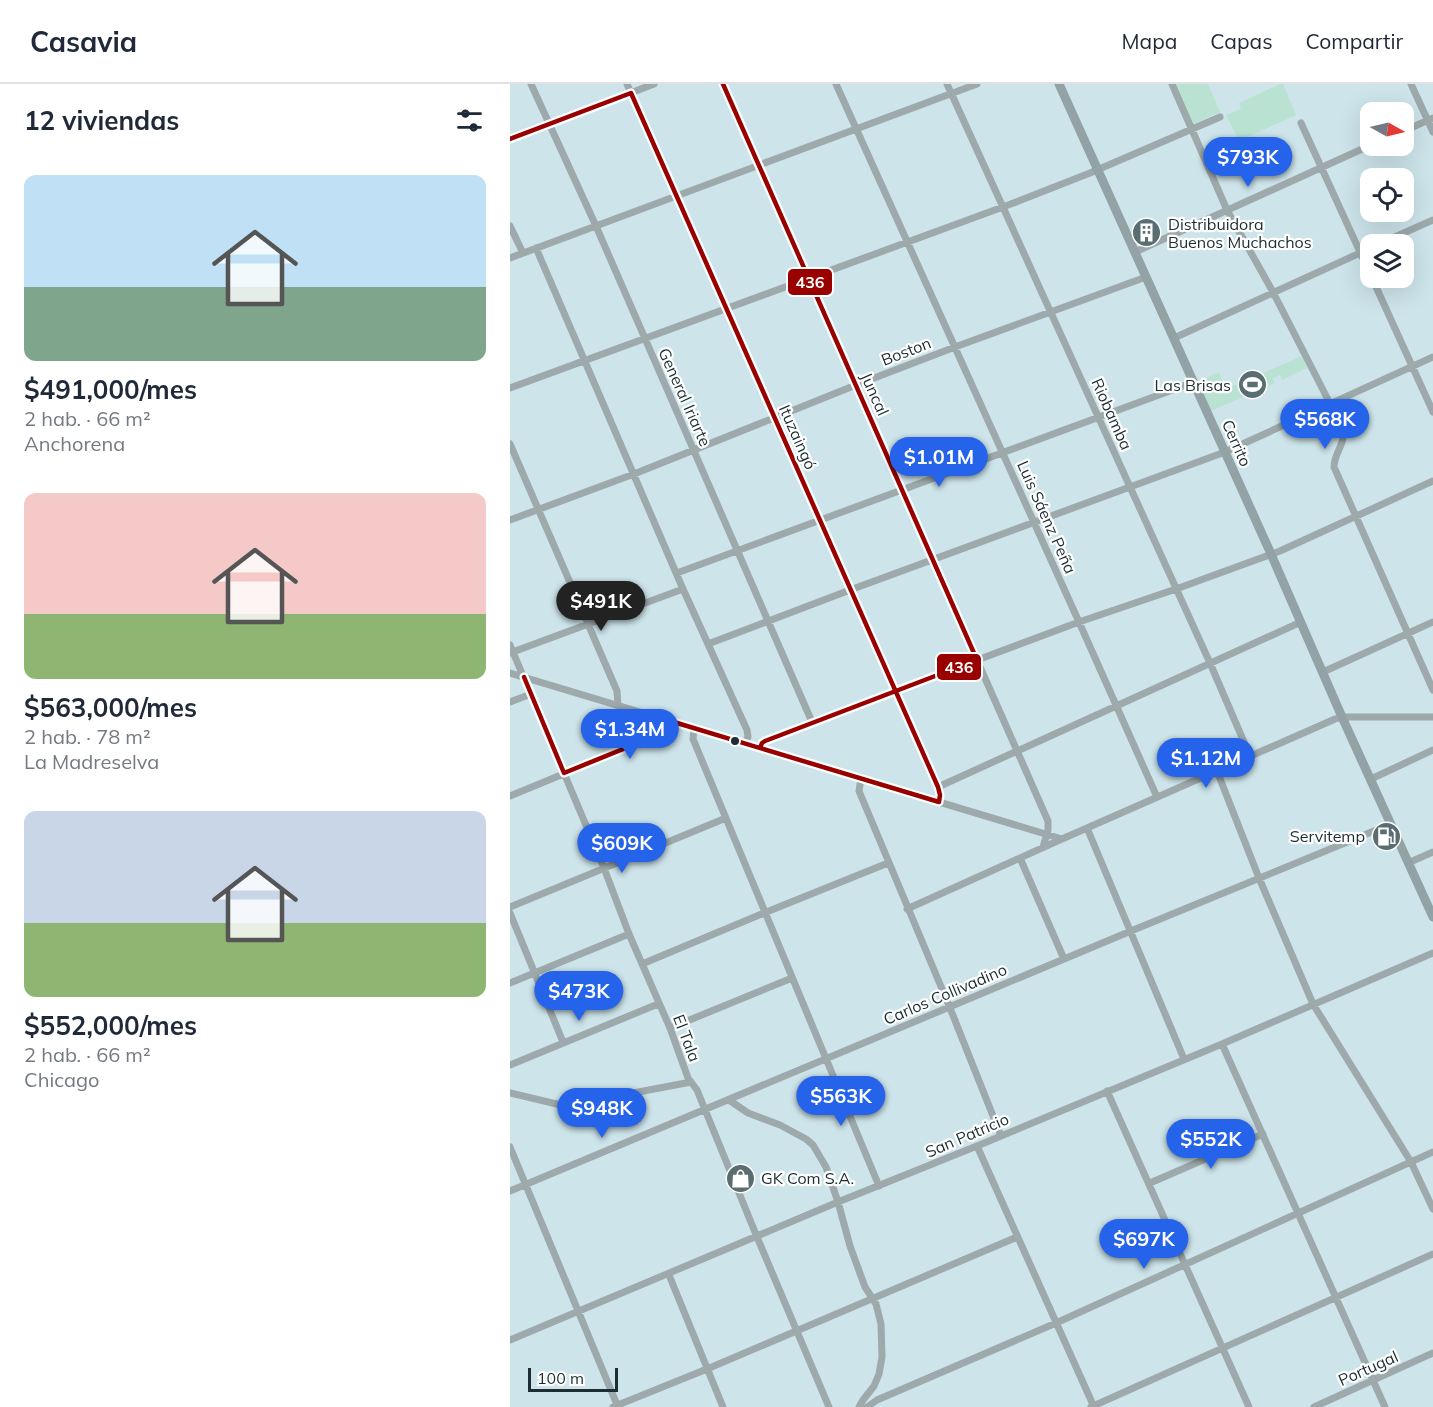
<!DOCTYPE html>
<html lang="es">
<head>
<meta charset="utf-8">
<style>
	:root { --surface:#fff; --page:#f2f2f3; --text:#1f2937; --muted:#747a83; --line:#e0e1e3; --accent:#2563eb }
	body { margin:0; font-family:Mulish,sans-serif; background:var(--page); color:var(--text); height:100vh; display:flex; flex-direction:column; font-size:22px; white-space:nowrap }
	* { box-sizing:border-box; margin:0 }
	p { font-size:20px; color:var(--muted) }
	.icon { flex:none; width:33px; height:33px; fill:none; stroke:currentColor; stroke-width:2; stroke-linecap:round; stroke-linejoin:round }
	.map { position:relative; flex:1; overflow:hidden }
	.details { display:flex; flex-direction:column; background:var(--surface); width:510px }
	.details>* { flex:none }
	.needle { width:39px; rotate:98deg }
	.buttons { position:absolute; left:850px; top:18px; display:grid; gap:12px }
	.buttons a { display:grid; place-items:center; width:54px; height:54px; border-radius:12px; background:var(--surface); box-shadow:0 6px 24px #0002; font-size:30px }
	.scale { position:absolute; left:18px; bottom:15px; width:90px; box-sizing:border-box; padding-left:6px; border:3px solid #1c2e32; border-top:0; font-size:16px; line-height:21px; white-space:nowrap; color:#1c2e32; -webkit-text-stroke:4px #fff; paint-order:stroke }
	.price { position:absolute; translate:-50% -51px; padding:0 14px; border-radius:21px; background:var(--accent); color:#fff; font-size:20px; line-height:39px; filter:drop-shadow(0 2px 3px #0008) }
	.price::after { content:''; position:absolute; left:50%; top:36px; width:18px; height:14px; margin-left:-9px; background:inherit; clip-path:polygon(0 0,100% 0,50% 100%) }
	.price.selected { background:#222; color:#fff }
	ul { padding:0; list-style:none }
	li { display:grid; align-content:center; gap:12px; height:318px; padding:0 24px }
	li span { display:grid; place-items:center; height:186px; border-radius:12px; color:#555 }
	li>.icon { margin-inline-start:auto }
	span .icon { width:108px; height:108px; fill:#fffc; stroke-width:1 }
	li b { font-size:26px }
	h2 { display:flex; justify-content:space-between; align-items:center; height:72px; padding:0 24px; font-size:26px }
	header { display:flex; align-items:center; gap:36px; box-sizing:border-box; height:84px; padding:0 30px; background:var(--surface); border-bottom:2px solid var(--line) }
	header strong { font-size:28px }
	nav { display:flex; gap:33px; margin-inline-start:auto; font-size:21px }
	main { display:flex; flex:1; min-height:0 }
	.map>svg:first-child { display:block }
	.green { fill:#bae2d3 }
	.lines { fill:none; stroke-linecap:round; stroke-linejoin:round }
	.minor { stroke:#9da9ab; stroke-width:7 }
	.major { stroke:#93a3a5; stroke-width:9 }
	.bus-1-casing { stroke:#fff; stroke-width:9 }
	.bus-1 { stroke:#990100; stroke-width:4.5 }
	.bus-dot { fill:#1c2e32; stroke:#fff; stroke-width:2 }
	.labels { text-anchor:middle; stroke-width:4.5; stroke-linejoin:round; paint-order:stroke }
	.poi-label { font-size:16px; fill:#1c2e32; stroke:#fff; text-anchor:start }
	.street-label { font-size:16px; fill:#1c2e32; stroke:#fff }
	.line-badge { stroke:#fff; stroke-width:2 }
	.badge-label { font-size:16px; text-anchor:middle; font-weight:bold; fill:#fff }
</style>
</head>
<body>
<header>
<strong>Casavia</strong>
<nav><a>Mapa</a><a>Capas</a><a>Compartir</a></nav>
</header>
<main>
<section class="details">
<h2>12 viviendas<svg class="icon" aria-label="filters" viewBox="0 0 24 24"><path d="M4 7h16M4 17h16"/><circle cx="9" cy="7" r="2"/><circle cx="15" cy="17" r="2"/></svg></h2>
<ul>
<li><span style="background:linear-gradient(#bfe0f5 60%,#7fa58c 0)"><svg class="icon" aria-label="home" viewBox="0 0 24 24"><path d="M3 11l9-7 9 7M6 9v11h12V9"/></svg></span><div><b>$491,000/mes</b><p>2 hab. · 66 m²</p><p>Anchorena</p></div></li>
<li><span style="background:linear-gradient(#f6c9c9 65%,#8fb573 0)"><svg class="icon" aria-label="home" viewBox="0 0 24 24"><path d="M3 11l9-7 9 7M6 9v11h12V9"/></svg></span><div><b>$563,000/mes</b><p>2 hab. · 78 m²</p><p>La Madreselva</p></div></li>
<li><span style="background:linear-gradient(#c9d6e8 60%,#8fb573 0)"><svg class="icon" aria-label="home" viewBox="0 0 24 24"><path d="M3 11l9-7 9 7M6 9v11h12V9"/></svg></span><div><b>$552,000/mes</b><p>2 hab. · 66 m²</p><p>Chicago</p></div></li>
</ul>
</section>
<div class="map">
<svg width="923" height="1323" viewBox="0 0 923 1323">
	<rect width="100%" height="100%" fill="#cce4ea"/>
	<path class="green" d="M665,0H698L710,28L683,40Z
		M770,0H773L786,31L729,57L716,31L731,25L729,19Z
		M792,272L797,284L772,296L770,291L763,294L765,299L701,327L688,298L709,288L716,305Z"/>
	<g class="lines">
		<path class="minor" d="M21,0L86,142L302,638
			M117,0L428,703L430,711L429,718
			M213,0L538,737V746L533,763
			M326,0L569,538L647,713
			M437,0L700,579L740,672
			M662,0L717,126L763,208L833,345C836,359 824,369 824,383L923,606
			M901,0L923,48
			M791,39L861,192
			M894,47L923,34
			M0,55L144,0
			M0,142L13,169
			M869,160L923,136
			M26,164L173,505L237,646L238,653L235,659
			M625,168L861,61
			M0,174L467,0
			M862,194L923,328
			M664,254L861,164
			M0,304L493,123L580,89L710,33
			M0,360L107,607L108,621
			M0,436L124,390L346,301L445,263L636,193
			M167,489L684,298
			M198,560L340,506L715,368L923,273
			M0,561L94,784L119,850L160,944L178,994L187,1006L247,1153L319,1323
			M0,569L173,505
			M813,588L923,538
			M0,589L552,755
			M0,618L21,610
			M184,644L183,655L369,1102
			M250,664L252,659L255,657L302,638L569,538L666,505L770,467L923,397
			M707,687L749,794L803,920L901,1078L923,1125
			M351,694L349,707L440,924L491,1052
			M861,695L923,666
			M428,703L791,538
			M0,712L160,646L167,639
			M577,744L674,975
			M510,774L554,875
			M898,779L923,768
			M0,823L216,734
			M397,825L552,755L825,635L832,633H923
			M0,829L53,958
			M132,880L254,829L378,779
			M0,899L119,850
			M160,944L282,894
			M712,960L875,1323
			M0,981L148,920
			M597,1007L739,1323
			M0,1009L55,1022L181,998
			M219,1016L238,1029L270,1041L296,1055L303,1061L316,1083L328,1118L340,1162L355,1203L366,1220L371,1240L372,1273L369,1290L364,1302L353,1316L349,1323
			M467,1062L584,1323
			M0,1063L108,1323
			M640,1099L753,1050
			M0,1107L621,847L881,740
			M159,1191L213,1323
			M0,1256L328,1118L467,1062L712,960L923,869
			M103,1323L197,1285L507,1153
			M357,1323L367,1316L546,1239L923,1068
			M581,1323L923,1170
			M804,1323L923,1269"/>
		<path class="major" d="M549,0L761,470L832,633L923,833"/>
		<defs>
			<path id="bus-1" d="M213,0L467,576L255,657L252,659L250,664
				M0,55L121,9L428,703L430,711L429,718L167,639
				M14,593L54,689
				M54,689L160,646L167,639"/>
		</defs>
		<use href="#bus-1" class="bus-1-casing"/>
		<use href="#bus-1" class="bus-1"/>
	</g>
	<defs>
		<symbol id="building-disc" viewBox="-11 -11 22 22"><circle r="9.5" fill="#5a6e72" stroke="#fff"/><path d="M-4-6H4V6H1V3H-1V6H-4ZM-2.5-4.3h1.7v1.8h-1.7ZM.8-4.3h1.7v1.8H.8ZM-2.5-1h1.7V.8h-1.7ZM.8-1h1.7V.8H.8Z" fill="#fff"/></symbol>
		<symbol id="stadium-disc" viewBox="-11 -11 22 22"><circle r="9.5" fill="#5a6e72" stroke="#fff"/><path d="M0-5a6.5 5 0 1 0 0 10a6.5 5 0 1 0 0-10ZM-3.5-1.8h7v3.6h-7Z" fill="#fff"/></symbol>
		<symbol id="fuel-disc" viewBox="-11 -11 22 22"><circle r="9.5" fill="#5a6e72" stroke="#fff"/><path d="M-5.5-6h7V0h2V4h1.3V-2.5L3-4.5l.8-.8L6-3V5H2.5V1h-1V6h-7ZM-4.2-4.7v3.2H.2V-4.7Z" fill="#fff"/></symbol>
		<symbol id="shop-disc" viewBox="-11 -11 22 22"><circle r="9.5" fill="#5a6e72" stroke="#fff"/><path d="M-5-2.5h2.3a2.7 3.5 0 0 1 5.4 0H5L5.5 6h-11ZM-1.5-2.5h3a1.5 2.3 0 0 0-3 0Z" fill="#fff"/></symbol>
	</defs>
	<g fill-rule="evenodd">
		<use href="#building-disc" x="620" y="132" width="33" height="33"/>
		<use href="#stadium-disc" x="726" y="284" width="33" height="33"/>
		<use href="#fuel-disc" x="860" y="736" width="33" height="33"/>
		<use href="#shop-disc" x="214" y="1078" width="33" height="33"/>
	</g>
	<circle class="bus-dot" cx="225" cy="657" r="5"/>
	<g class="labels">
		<g class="poi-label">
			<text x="658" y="146">Distribuidora<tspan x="658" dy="18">Buenos Muchachos</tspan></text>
			<text x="721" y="307" text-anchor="end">Las Brisas</text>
			<text x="855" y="758" text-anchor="end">Servitemp</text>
			<text x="251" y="1100">GK Com S.A.</text>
		</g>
		<g class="street-label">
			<text transform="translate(396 267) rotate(-21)" y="6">Boston</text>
			<text transform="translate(365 310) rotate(66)" y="6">Juncal</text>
			<text transform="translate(175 313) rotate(66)" y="6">General Iriarte</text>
			<text transform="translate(602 330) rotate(66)" y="6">Riobamba</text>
			<text transform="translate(288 353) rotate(66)" y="6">Ituzaingó</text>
			<text transform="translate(727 359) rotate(66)" y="6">Cerrito</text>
			<text transform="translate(537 433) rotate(66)" y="6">Luis Sáenz Peña</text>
			<text transform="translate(435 910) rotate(-23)" y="6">Carlos Collivadino</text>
			<text transform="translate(177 954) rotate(69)" y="6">El Tala</text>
			<text transform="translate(457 1051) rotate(-23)" y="6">San Patricio</text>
			<text transform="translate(858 1284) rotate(-24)" y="6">Portugal</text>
		</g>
	</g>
	<g class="line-badge">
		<rect x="277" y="184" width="46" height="28" rx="6" fill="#990100"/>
		<rect x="426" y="569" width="46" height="28" rx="6" fill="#990100"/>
	</g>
	<g class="badge-label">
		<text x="300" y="204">436</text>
		<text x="449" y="589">436</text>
	</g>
</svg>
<div class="buttons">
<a><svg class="needle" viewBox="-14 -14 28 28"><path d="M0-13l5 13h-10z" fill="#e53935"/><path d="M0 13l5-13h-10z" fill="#747a83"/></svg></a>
<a><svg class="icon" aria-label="locate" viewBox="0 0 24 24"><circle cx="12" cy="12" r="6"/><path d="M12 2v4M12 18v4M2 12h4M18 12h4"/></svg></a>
<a><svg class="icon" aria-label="layers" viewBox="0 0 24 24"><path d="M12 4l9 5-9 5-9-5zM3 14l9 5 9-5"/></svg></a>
</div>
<div class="scale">100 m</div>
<b class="price" style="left:738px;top:104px">$793K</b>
<b class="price" style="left:815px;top:366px">$568K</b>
<b class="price" style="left:429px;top:404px">$1.01M</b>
<b class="price selected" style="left:91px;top:548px">$491K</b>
<b class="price" style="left:120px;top:676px">$1.34M</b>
<b class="price" style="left:696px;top:705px">$1.12M</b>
<b class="price" style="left:112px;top:790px">$609K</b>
<b class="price" style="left:69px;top:938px">$473K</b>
<b class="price" style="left:331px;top:1043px">$563K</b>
<b class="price" style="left:92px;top:1055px">$948K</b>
<b class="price" style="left:701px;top:1086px">$552K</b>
<b class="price" style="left:634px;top:1186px">$697K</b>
</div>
</main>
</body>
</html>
